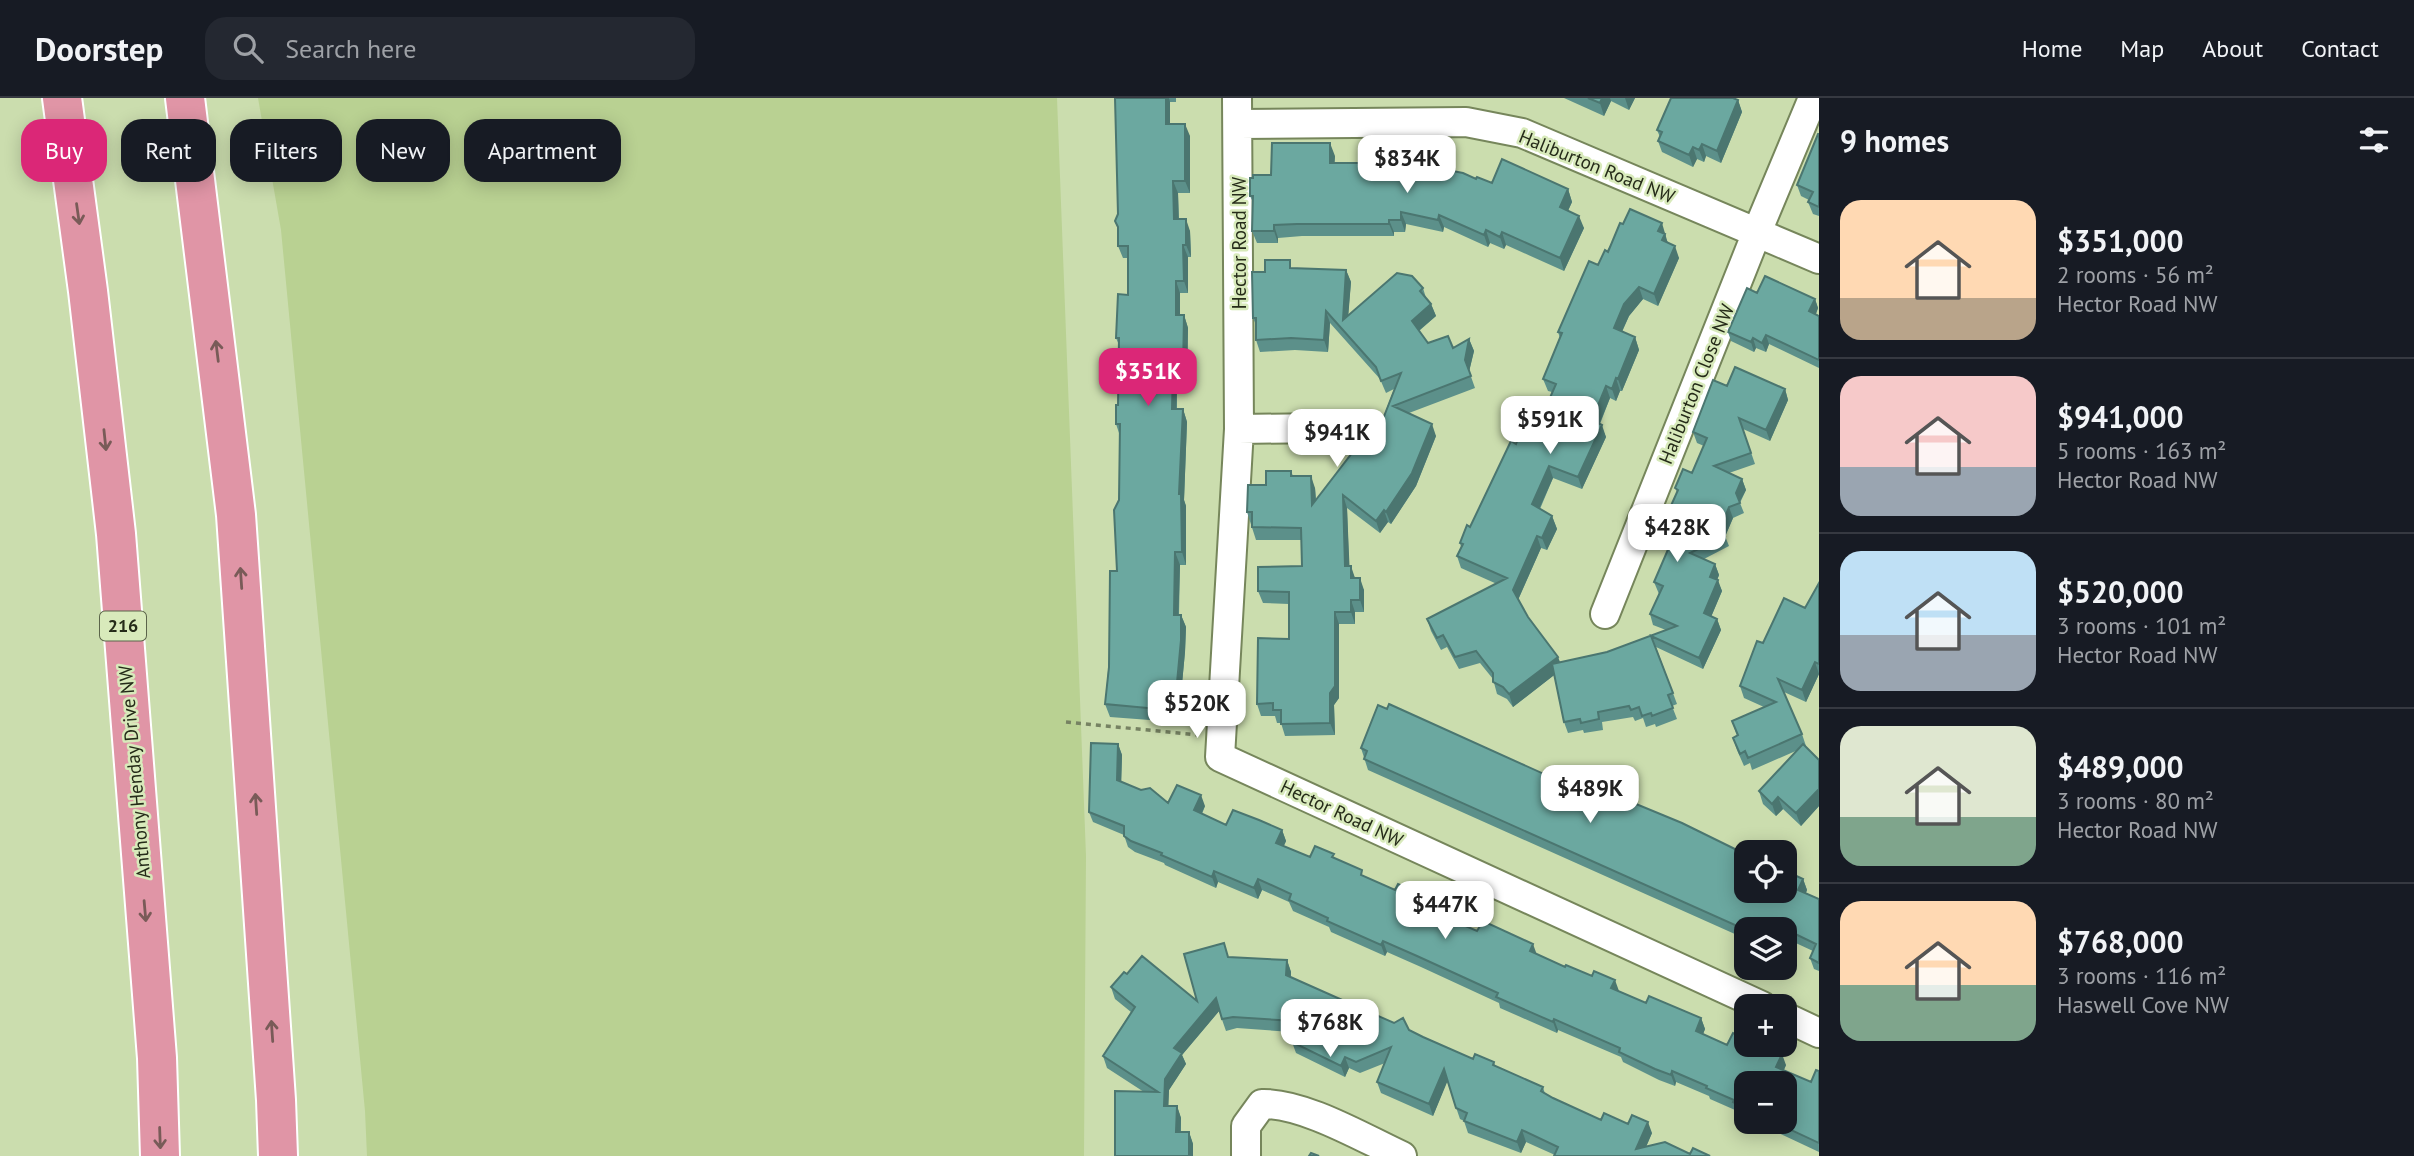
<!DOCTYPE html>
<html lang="en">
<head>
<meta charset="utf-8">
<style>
	:root { --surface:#171b24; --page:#242831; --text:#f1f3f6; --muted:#9ea1a6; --line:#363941; --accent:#db2777 }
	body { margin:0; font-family:"PT Sans",sans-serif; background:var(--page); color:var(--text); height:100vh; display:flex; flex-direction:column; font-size:26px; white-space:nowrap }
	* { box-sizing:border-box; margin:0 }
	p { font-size:23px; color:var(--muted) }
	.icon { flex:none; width:38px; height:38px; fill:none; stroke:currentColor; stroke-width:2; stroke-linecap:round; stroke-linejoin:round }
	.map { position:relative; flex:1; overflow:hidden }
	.panel { display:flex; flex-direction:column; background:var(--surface); width:595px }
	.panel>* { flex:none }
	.guide { position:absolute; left:21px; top:21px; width:665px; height:63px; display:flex; gap:14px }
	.controls { position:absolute; left:1734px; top:742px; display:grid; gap:14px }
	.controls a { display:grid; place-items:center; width:63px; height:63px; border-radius:14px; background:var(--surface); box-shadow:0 4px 18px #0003; font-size:35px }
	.price { position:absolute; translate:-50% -60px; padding:0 16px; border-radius:14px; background:#fff; color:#222; font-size:23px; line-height:46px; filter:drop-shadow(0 2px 4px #0008) }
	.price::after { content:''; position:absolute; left:50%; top:42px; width:21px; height:16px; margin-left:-10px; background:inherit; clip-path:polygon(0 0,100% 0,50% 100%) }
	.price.selected { background:var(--accent); color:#fff }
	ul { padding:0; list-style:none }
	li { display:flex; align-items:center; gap:21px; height:175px; padding:0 21px }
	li+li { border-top:2px solid var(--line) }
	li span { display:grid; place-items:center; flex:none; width:196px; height:140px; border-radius:21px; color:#555 }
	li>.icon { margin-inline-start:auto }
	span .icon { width:84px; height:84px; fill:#fffc; stroke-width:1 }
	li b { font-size:30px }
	h2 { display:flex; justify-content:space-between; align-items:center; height:84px; padding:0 21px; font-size:30px }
	.tag { padding:0 24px; border-radius:21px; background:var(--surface); box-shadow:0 4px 18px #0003; font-size:24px; line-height:63px }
	.tag.selected { background:var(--accent); color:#fff }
	header { display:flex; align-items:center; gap:42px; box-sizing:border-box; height:98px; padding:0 35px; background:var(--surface); border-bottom:2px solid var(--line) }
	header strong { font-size:33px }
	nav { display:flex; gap:38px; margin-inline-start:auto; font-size:24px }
	.search { width:490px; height:63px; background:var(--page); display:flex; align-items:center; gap:18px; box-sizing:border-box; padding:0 24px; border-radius:21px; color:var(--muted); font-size:26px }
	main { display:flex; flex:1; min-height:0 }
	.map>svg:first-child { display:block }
	.green { fill:#b9d192 }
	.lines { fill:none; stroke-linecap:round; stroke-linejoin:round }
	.minor-casing { stroke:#76865b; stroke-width:32 }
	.highway-casing { stroke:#fff; stroke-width:42 }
	.path { stroke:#768262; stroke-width:3.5; stroke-dasharray:5 5; stroke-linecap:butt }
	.minor { stroke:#fff; stroke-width:28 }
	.highway { stroke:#e095a6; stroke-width:38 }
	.wall { fill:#5c908a }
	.shaded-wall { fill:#4b7670 }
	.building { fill:#6ba8a0; stroke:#4b7670; stroke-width:2 }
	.oneway { stroke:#795b58 }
	.labels { text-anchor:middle; stroke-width:5; stroke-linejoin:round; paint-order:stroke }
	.shield { fill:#d8eabb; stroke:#5b644a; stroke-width:2 }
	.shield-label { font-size:18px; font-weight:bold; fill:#252b19 }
	.street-label { font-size:19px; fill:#252b19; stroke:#d8eabb }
</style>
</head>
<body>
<header>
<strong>Doorstep</strong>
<div class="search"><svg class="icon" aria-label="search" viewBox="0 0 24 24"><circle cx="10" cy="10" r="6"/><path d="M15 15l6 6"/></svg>Search here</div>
<nav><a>Home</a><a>Map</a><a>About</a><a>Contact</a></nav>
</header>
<main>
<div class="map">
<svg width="1819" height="1058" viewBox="0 0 1819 1058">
	<rect width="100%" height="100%" fill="#cbddae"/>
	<path class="green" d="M258,0H1057L1086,758L1084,1058H367L365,1013L281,132Z"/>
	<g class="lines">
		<defs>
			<path id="minor" d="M1237,0L1239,331L1220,659L1762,908
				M1239,26L1466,24L1522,35L1819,161
				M1239,331L1326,330
				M1605,516L1757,134L1813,0
				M1785,919L1819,935
				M1246,1058V1028L1262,1006C1304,1005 1363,1040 1402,1058"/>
			<path id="highway" d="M62,0L88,193L116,436L157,960L160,1058
				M185,0L236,417L276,1002L278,1058"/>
		</defs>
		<use href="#minor" class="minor-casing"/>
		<use href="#highway" class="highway-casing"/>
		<path class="path" d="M1066,624L1198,637"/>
		<use href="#minor" class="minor"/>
		<use href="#highway" class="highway"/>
	</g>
	<path class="wall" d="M1115,0H1176V4H1170V26L1190,38V95H1178L1179,121L1190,133L1191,159H1188V195H1180V217H1184L1188,230L1187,286H1177V311H1183L1187,324L1184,402L1186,408V467H1180L1179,517H1181L1186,529L1185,554L1180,607L1168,606L1167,613H1164L1163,623L1110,619L1105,606L1117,473L1119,402L1120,338L1116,326L1118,307L1119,247L1116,240L1128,197V160H1123L1118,148V131L1115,123L1118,116Z
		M1564,0H1635L1629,12L1611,3L1604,18Z
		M1738,2L1742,14L1721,65L1706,58L1704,64L1697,61L1693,69L1662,54L1658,43L1660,39L1657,32Z
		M1819,36V118L1813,116L1808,104L1809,102L1801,98L1797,87Z
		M1402,47L1405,54L1437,70L1492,85L1568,91L1572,104L1568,113L1584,130L1564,173L1506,147L1504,151L1490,145L1488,149L1444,129L1443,134L1406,126L1405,134H1394V138H1302L1278,140V145H1257L1252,133L1253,104L1250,98L1271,77L1335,58L1334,65H1375Z
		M1623,126L1666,137L1665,139L1668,145L1679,160L1658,208L1643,201L1629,218L1622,234L1635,239L1639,252L1622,293H1620L1616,303L1610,300L1600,326L1606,339L1582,391L1553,380L1540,411L1552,418L1557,431L1547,452L1541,450L1518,502L1528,519L1558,559L1560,564L1607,554L1666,532L1653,527L1650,516L1659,496L1654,484L1676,434L1669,431L1665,421L1677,394L1675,390L1692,375L1704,348L1697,345L1693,334L1727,288L1785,291L1788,302L1770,343L1743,331L1755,366L1729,375L1742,381L1746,392L1740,405L1744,415L1733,420L1725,438L1729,448L1704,461L1715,466L1719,477L1717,482L1722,493L1711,519L1717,521L1721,532L1703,571L1656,549L1677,606L1672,608L1677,621L1656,629L1655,626L1646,629L1643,620L1635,623L1633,619L1602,624L1603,632L1584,635L1583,632L1568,635L1564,624L1554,577L1513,609L1507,601L1497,596L1493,581L1480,565L1459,571L1447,549L1441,552L1431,533L1427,521L1497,486L1461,470L1457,458L1461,449L1460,445L1470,429L1516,346L1532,341L1552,294L1548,293L1543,281L1560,240L1558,234Z
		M1293,170L1346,172L1351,184L1348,217L1423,190L1426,200L1431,206L1436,218L1419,233L1428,245L1453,250L1469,241L1474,253L1469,273L1475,290L1409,315L1436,338L1416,388L1391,426L1388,424L1380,435L1347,410L1349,468L1355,480L1364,492V514H1355V526H1339V600L1334,607L1335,637L1285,638L1281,625H1277L1275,618H1261L1257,606L1289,541V506L1263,505L1258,493L1302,468V442H1256L1247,414L1266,387L1291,373L1293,378L1315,390L1316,402L1370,354L1394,291L1386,295L1380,281L1330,225L1328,254L1295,252L1260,254L1256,242V227L1253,220L1265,174Z
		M1757,195L1815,201L1818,210L1816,216L1819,218V270L1769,246L1766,254L1756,250L1754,254L1731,243L1728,234Z
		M1819,485V576L1806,604L1784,594L1802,636L1806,648H1805L1819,662V708L1801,728L1783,711L1776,718L1763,706L1759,693L1798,652L1752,672L1750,665L1744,668L1737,652L1733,640L1737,638L1732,623L1764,609L1744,600L1740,588L1763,545L1805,510Z
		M1118,646L1122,657L1121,684L1168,705L1205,708L1202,716L1226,727L1282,732L1286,743L1284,748L1310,759L1335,760L1365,779L1456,820L1454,823L1477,833L1537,856L1646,905L1701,920L1705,931L1703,936L1727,947L1786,967L1784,972L1811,984L1819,973V1054L1755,1024H1785L1746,985V1020L1737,1015L1735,1012L1710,1001L1709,998L1676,984L1675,988L1659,982L1623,964L1621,959L1558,932L1557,935L1500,910L1499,905L1421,869L1387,854L1385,858L1331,834L1329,829L1293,813L1289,804L1262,792L1258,801L1218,784L1216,790L1165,767L1164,765L1135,754L1128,749L1124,737L1093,724L1089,714Z
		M1361,650L1608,705L1745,756L1803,781L1807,792L1806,795L1819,801V873L1814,871L1810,860L1813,853L1785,840V831H1746V841L1368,672Z
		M1229,859L1287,862L1291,874V879L1473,961L1494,964L1495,968L1543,989L1545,996L1601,1022L1652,1035L1646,1049L1710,1058L1555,1057L1526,1044L1521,1055L1468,1035L1464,1023L1460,1021L1447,983L1433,1018L1381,995L1377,984L1385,965L1360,975L1349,970L1345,979L1296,955L1292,944L1294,940L1292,934L1237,930L1226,933L1219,913L1182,957L1186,966L1169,992L1168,1008H1177L1181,1020V1034H1189L1193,1046V1058L1144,994L1107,970L1103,958L1131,914L1115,901L1111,889L1127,876L1197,903Z"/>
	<path class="shaded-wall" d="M1166,0H1169L1170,4V38L1166,26Z
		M1602,0H1610L1611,3L1604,18L1600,5Z
		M1625,0H1635L1629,12Z
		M1738,2L1742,14L1721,65L1717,53Z
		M1185,26L1190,38V95L1185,83Z
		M1330,45L1335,58L1334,77L1330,65Z
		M1702,46L1706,58L1704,64L1699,52Z
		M1693,49L1697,61L1693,69L1689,57Z
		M1173,83L1178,95L1179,133L1174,121Z
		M1568,91L1572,104L1564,121L1560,109Z
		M1401,114L1406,126L1405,134L1401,122Z
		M1439,117L1444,129L1443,134L1438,122Z
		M1579,118L1584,130L1564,173L1560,160Z
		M1186,121L1190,133L1191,159L1186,147Z
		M1389,122L1394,134V138L1389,126Z
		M1662,125L1669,149L1666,154L1658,133Z
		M1274,127L1278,140V145L1274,133Z
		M1486,132L1490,145L1488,149L1484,137Z
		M1502,134L1506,147L1504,151L1500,139Z
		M1183,147L1188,159V195L1184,183Z
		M1675,148L1679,160L1658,208L1654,196Z
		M1346,172L1351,184L1347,234L1343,222Z
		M1176,183L1180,195V229L1176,217Z
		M1639,189L1643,201L1629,218L1618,242L1614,230L1624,206Z
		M1815,201L1818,210L1813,223L1809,213Z
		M1431,206L1436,218L1416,235L1412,223Z
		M1326,213L1330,225L1328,254L1324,242Z
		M1184,217L1188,230L1187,286L1183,273Z
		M1766,237L1769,246L1766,254L1762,245Z
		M1635,239L1639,252L1622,293L1618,281Z
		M1753,240L1756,250L1754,254L1751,244Z
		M1469,241L1474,253L1469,274L1465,262Z
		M1173,273L1177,286L1176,324L1172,311Z
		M1616,280L1620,293L1616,303L1612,291Z
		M1606,288L1610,300L1596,334L1592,322Z
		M1785,291L1788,302L1770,343L1766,332Z
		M1183,311L1187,324L1184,402L1186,408V467L1182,454L1179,396Z
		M1432,326L1436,338L1416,388L1391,426L1386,414Z
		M1602,327L1606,339L1582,391L1578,379Z
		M1549,368L1553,380L1536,418L1532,406Z
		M1311,378L1315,390L1317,419L1312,407Z
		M1742,381L1746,392L1739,405L1736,395Z
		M1343,397L1347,410L1350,480L1345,468Z
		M1729,409L1733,420L1725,439L1721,429Z
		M1384,412L1388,424L1380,435L1376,423Z
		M1552,418L1557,431L1547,452L1542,440Z
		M1537,438L1541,450L1517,504L1513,492Z
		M1175,454L1180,467L1178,529L1174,517Z
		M1715,466L1719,477L1714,490L1710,479Z
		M1351,468L1355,480H1351Z
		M1360,480L1364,492V514L1360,502Z
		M1718,482L1722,493L1708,526L1704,515Z
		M1351,502L1355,514V526L1351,514Z
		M1335,514L1339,526V600L1334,607L1335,637L1330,625V595Z
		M1181,517L1186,529L1185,554L1180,607L1176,595Z
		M1717,521L1721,532L1703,571L1699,560Z
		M1558,559L1562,571L1513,609L1509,596Z
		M1815,564L1819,576L1806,604L1802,592Z
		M1164,594L1168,606L1167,613L1163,601Z
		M1159,600L1164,613L1163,623L1158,611Z
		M1118,646L1122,657L1121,693L1117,682Z
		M1819,691V708L1801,728L1796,715Z
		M1201,697L1205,708L1198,723L1194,712Z
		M1778,699L1783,711L1776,718L1772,706Z
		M1282,732L1286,743L1280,755L1276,745Z
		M1214,773L1218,784L1216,790L1212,779Z
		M1258,781L1262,792L1258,801L1254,790Z
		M1803,781L1807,792L1802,803L1798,792Z
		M1452,809L1456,820L1451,831L1447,820Z
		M1383,843L1387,854L1385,858L1381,847Z
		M1533,846L1537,857L1530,853Z
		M1287,862L1291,874L1290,888L1286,877Z
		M1615,882L1619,893L1611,890Z
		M1216,900L1220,912L1182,957L1186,966L1169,992L1168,1019L1164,1008L1165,981L1174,950Z
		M1701,920L1705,931L1700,944L1696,933Z
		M1554,921L1558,932L1557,935L1553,924Z
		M1782,956L1786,967L1780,980L1776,969Z
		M1345,959L1349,970L1345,979L1341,968Z
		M1444,971L1448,982L1433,1018L1429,1006Z
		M1672,973L1676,984L1675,988L1671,977Z
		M1177,1008L1181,1020L1180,1046L1176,1034Z
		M1648,1024L1652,1035L1642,1058L1636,1051Z
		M1522,1032L1526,1044L1521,1055L1517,1044Z
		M1189,1034L1193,1046V1058H1189Z"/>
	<path class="building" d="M1115,0H1166V26H1185V83H1173L1174,121H1186V147H1183L1184,183H1176V217H1184L1183,273H1173L1172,311H1183L1179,396H1181L1182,454H1175L1174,517H1181V542L1176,595L1164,594L1163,601L1159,600L1158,611L1105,606L1109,569L1110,473H1117L1114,412L1119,402L1120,326H1116V307H1118L1119,240H1116L1118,196L1128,197V148H1118V129L1115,123L1118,116Z
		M1588,0H1602L1600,5Z
		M1671,0H1733L1738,2L1717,53L1702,46L1699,52L1693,49L1689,57L1658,43L1662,34L1657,32Z
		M1818,36H1819V109L1808,104L1813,94L1797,87Z
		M1272,45H1330V65H1375L1376,46L1402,47V55L1430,47L1437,70L1463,75L1476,81L1477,79L1492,85L1502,61L1568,91L1560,109L1579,118L1560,160L1502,134L1500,139L1486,132L1484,137L1439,117L1438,122L1401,114V122H1389V126H1297L1274,127V133H1252L1253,98H1250V80H1253V77H1271Z
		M1630,111L1662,125L1658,133L1665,136L1662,142L1675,148L1654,196L1639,189L1624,206L1614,230L1635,239L1618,281L1616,280L1612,291L1606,288L1592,322L1602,327L1578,379L1549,368L1532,406L1552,418L1542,440L1537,438L1513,492L1528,519L1558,559L1509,596L1503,589L1493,584V575L1476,553L1455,559L1443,537L1437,540L1427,521L1507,480L1457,458L1463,446L1460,445L1467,427L1470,429L1511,343L1516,346L1520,336L1532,341L1556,286L1543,281L1562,235L1558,234L1589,163L1598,167L1605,152L1608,154L1620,125L1623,126Z
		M1265,162H1290V170L1346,172L1343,222L1397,175L1412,178L1423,190L1420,193L1431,206L1412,223L1428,245L1448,238L1453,250L1469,241L1465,262L1471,278L1393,308L1432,326L1412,375L1386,414L1384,412L1376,423L1343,397L1345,468H1351V480H1360V502H1351V514H1335V588L1330,595V625L1281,626V612H1273V605L1257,606L1258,540L1289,541V494L1258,493V469L1302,468L1301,430L1252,429V414H1247L1248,387H1266V373H1291V378H1311L1312,407L1359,346L1370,354L1401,275L1381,283L1376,269L1326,213L1324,242L1291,240L1256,242V220H1253L1252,174H1265Z
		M1765,178L1815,201L1809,213L1819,218V262L1766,237L1762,245L1753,240L1751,244L1728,234L1747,190L1757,195Z
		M1735,269L1785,291L1766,332L1739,320L1751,355L1714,368L1742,381L1736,395L1740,405L1729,409L1721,429L1725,438L1690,455L1715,466L1710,479L1718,482L1704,515L1717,521L1699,560L1651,538L1673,595L1668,597L1673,610L1652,618L1651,615L1642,618L1639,609L1631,612L1629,608L1598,614L1599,621L1581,625L1580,621L1564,624L1552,566L1607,554L1677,528L1650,516L1663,488L1654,484L1679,426L1665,421L1678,392L1675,390L1683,371L1692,375L1707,340L1693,334L1713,282L1727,288Z
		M1819,485V566L1815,564L1802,592L1778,581L1802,636L1748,660L1745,653L1740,656L1733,640L1738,637L1732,623L1776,604L1740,588L1757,543L1763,545L1784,500L1805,510Z
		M1389,606L1608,705L1612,696L1682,725L1745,756L1746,752L1754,754H1746V793H1785V767L1793,770L1790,775L1803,781L1798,792L1819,801V865L1810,860L1816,846L1785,831L1781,830V831H1746V832L1364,661L1367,653L1361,650L1378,607L1387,611Z
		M1091,645L1118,646L1117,682L1141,692L1150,690L1168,705L1177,687L1201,697L1194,712L1226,727L1233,712L1259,722L1282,732L1276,745L1310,759L1315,748L1334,756L1332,759L1362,772L1361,777L1395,792L1398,786L1452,809L1447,820L1477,833L1483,823L1533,846L1530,853L1565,869L1566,867L1592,878L1594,873L1615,882L1611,890L1646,905L1649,898L1701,920L1696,933L1727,947L1733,935L1746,941V947H1760L1782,956L1776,969L1811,984L1816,972L1819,973V1045L1774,1024H1785V985H1746V1011L1733,1004L1734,1002L1706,990L1707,988L1672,973L1671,977L1655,971L1619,954L1620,950L1554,921L1553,924L1496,899L1498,895L1417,858L1383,843L1381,847L1327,823L1328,820L1289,802L1291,796L1258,781L1254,790L1214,773L1212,779L1161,757L1162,755L1131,743L1124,738V728L1089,714Z
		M1803,646L1819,662V691L1796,715L1778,699L1772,706L1759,693Z
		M1224,845L1228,859L1287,862L1286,877L1394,925L1403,920L1409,932L1423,939L1473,961L1475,956L1494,964L1493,967L1543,989L1541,993L1553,1000L1601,1022L1604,1015L1628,1026L1632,1017L1648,1024L1636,1051L1665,1044L1690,1056L1693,1050L1710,1058H1554L1558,1049L1522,1032L1517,1044L1464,1023L1467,1015L1456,1010L1444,971L1429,1006L1377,984L1391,949L1356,964L1345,959L1341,968L1292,944L1297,933L1290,930L1293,923L1233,919L1222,921L1216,900L1174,950L1182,955L1165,981L1164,1008H1177L1176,1034H1189V1058H1115V993L1158,994L1103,958L1135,909L1111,889L1124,874L1127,876L1142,858L1197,903L1184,856Z
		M1311,1055L1319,1058H1309Z"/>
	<defs><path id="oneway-shaft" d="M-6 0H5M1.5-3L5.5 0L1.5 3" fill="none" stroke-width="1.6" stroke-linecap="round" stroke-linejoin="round" transform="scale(1.75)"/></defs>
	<g class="oneway">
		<use href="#oneway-shaft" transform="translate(78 116) rotate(82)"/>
		<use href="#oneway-shaft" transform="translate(217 253) rotate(-97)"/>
		<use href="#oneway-shaft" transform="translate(105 342) rotate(84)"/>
		<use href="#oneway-shaft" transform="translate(241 480) rotate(-94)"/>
		<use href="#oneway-shaft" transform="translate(256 706) rotate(-94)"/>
		<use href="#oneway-shaft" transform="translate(145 813) rotate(85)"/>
		<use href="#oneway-shaft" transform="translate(272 933) rotate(-94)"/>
		<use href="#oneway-shaft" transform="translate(160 1040) rotate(88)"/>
	</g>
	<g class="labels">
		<rect class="shield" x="100" y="513.5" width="46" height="29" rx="5"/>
		<g class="shield-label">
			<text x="123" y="534">216</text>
		</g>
		<g class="street-label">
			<text transform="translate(1597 68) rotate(22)" y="7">Haliburton Road NW</text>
			<text transform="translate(1239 145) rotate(-90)" y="7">Hector Road NW</text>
			<text transform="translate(1696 286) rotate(-68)" y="7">Haliburton Close NW</text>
			<text transform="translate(134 674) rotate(-95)" y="7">Anthony Henday Drive NW</text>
			<text transform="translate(1342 715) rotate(25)" y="7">Hector Road NW</text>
		</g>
	</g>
</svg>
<div class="controls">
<a><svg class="icon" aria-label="locate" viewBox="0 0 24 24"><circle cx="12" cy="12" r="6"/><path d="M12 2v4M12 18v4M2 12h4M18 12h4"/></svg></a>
<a><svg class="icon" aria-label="layers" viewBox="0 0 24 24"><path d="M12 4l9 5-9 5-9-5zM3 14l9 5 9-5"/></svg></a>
<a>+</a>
<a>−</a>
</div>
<b class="price" style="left:1407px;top:97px">$834K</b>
<b class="price selected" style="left:1148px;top:310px">$351K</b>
<b class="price" style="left:1550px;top:358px">$591K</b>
<b class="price" style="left:1337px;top:371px">$941K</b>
<b class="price" style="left:1677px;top:466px">$428K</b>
<b class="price" style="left:1197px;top:642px">$520K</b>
<b class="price" style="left:1590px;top:727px">$489K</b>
<b class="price" style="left:1445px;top:843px">$447K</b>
<b class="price" style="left:1330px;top:961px">$768K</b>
<div class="guide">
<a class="tag selected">Buy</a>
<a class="tag">Rent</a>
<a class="tag">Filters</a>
<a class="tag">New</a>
<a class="tag">Apartment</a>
</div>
</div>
<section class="panel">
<h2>9 homes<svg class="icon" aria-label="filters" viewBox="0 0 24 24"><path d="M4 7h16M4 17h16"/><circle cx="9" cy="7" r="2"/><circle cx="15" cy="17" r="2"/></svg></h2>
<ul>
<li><span style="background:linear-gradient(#ffd9b3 70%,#b9a48a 0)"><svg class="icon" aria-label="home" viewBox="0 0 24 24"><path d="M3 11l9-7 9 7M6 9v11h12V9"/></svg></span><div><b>$351,000</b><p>2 rooms · 56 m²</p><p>Hector Road NW</p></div></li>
<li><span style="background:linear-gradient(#f6c9c9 65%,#9aa5b1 0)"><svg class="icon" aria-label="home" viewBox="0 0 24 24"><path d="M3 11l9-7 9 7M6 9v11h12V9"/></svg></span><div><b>$941,000</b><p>5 rooms · 163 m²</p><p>Hector Road NW</p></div></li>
<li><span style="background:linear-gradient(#bfe0f5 60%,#9aa5b1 0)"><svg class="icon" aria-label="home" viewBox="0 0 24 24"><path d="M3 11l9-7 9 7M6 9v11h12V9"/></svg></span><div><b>$520,000</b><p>3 rooms · 101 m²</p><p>Hector Road NW</p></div></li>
<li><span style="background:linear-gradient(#dfe7d0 65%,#7fa58c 0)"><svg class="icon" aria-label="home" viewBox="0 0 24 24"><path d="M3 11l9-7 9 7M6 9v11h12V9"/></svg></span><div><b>$489,000</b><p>3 rooms · 80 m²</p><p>Hector Road NW</p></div></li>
<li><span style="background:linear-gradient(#ffd9b3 60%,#7fa58c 0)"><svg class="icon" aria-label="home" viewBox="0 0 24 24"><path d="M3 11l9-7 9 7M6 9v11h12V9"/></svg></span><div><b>$768,000</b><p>3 rooms · 116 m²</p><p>Haswell Cove NW</p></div></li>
</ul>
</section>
</main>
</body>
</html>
